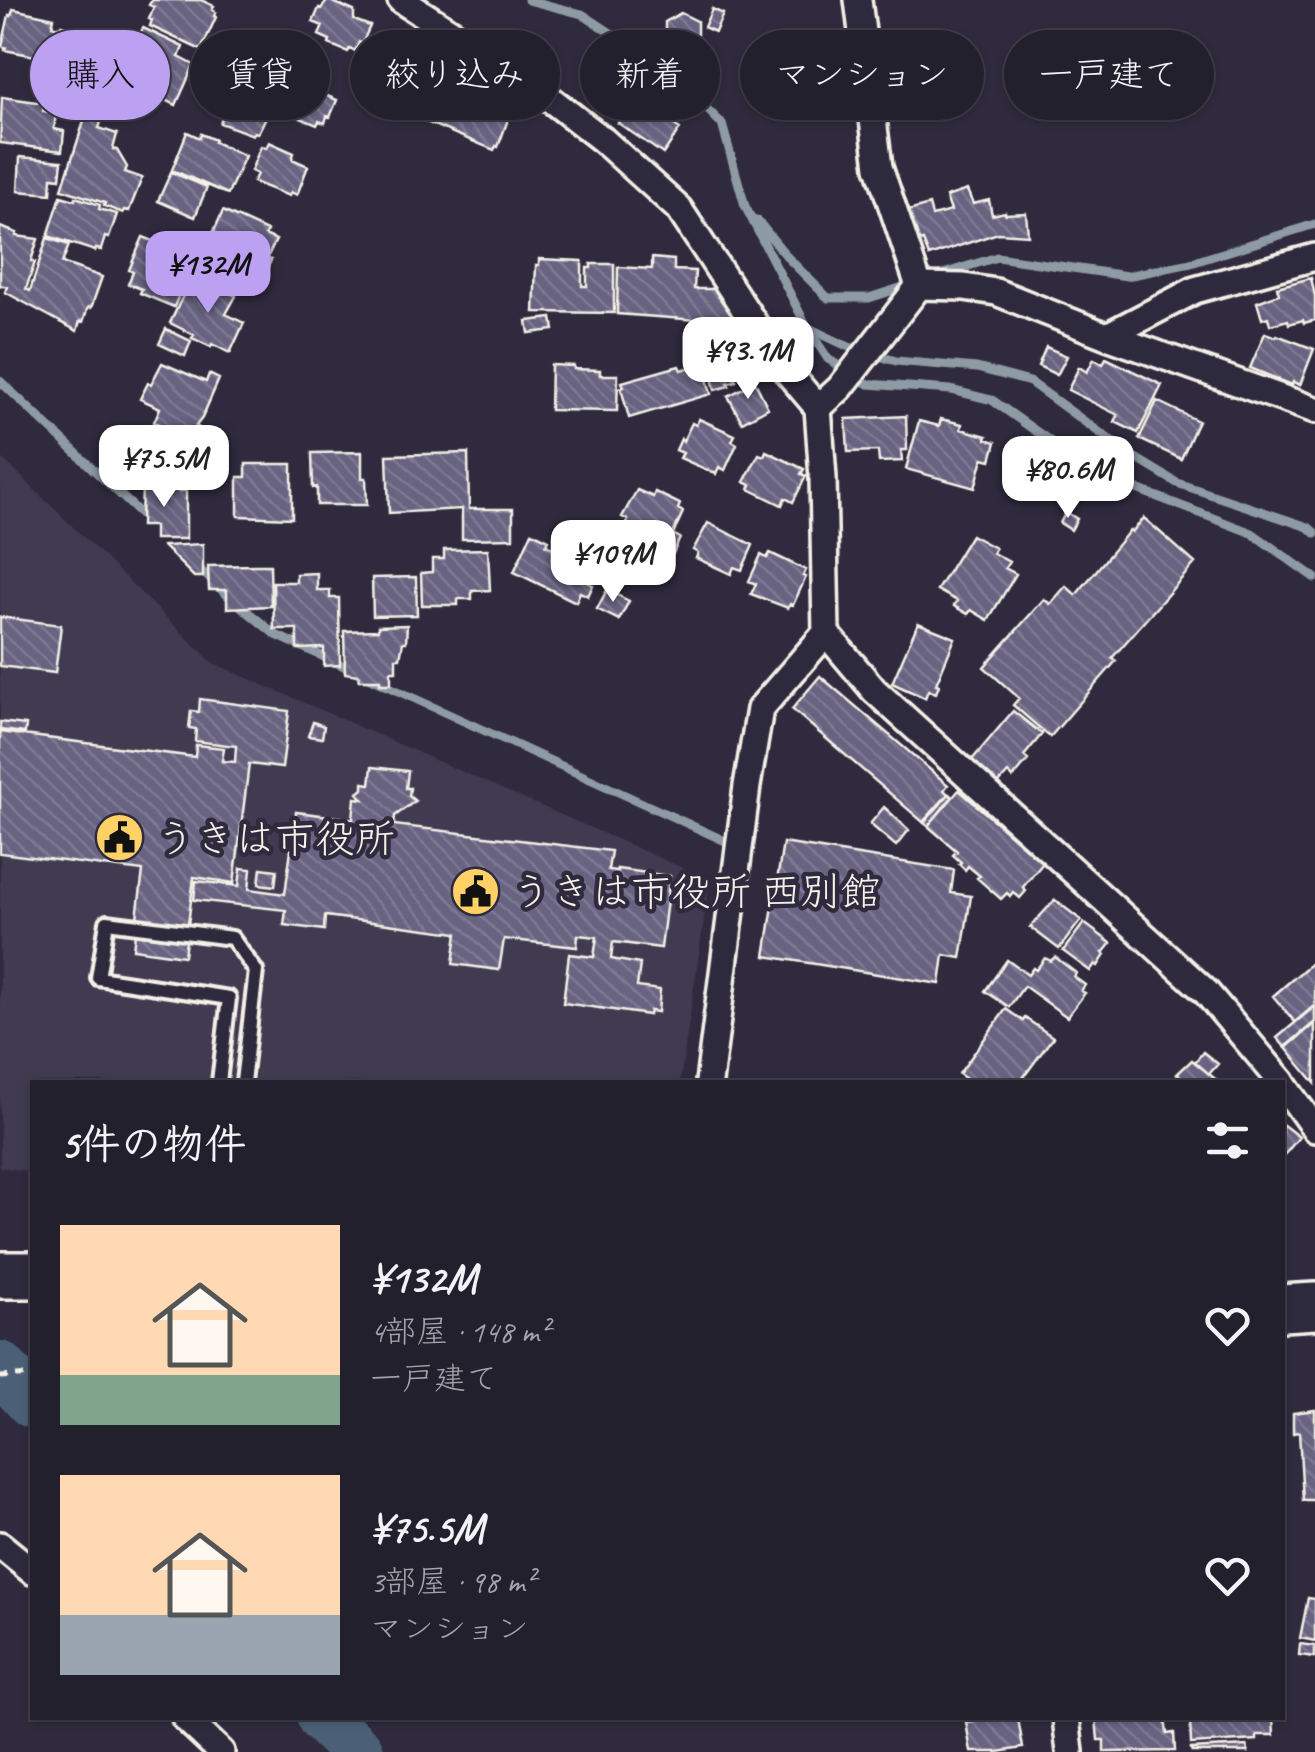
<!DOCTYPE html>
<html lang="ja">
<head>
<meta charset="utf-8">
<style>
	:root { --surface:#23202e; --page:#2f2d3a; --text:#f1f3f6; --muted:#a3a3aa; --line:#403e4a; --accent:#bca0f2 }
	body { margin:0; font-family:Caveat,"Klee One",sans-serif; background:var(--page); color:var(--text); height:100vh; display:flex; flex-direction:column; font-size:38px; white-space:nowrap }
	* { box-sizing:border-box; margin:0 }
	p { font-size:32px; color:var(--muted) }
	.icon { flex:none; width:55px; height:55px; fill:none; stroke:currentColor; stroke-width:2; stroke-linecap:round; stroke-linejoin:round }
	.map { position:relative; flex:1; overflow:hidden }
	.side { position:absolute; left:30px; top:1080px; width:1255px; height:640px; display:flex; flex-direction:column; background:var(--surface); border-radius:0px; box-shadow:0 2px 8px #0004,0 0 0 2px var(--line) }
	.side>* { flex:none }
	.banner { position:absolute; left:30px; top:30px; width:1255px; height:90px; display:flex; gap:20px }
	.price { position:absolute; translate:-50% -85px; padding:0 22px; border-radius:20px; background:#fff; color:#222; font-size:32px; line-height:65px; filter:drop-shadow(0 2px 5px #0008) }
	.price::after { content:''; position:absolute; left:50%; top:60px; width:30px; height:22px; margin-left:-15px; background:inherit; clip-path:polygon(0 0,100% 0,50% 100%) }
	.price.active { background:var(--accent); color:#111 }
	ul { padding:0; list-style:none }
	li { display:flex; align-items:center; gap:30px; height:250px; padding:0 30px }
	li span { display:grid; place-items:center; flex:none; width:280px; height:200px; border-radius:0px; color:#555 }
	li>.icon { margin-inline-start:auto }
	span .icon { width:120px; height:120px; fill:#fffc; stroke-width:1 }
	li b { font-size:42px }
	h2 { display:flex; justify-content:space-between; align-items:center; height:120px; padding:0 30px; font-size:42px }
	.tag { padding:0 35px; border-radius:45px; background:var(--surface); box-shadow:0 2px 8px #0004,0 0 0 2px var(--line); font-size:35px; line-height:90px }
	.tag.active { background:var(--accent); color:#111 }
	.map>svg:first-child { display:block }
	.built { fill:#403b51 }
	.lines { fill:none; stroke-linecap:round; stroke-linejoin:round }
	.stream { stroke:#8f9ba4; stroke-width:9 }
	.river { stroke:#4c6177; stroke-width:52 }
	.building { fill:url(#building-back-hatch); stroke:#f4f1e8; stroke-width:2.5 }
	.lane-casing { stroke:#f4f1e8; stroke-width:20 }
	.street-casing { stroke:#f4f1e8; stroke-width:32 }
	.highway-casing { stroke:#f4f1e8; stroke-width:52 }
	.path { stroke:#f4f1e8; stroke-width:5; stroke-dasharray:8 8; stroke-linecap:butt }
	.lane { stroke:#2f2a3d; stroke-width:12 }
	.street { stroke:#2f2a3d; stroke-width:25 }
	.highway { stroke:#2f2a3d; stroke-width:45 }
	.labels { text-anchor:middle; stroke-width:9; stroke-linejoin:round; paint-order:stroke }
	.poi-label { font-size:40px; fill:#f4f1e8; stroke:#2f2a3d; text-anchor:start }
</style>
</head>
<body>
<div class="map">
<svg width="1315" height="1752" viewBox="0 0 1315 1752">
	<defs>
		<pattern id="building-back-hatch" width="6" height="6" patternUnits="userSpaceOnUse" patternTransform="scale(2.5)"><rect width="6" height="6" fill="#676381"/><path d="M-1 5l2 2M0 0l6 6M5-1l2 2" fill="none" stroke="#7d7a93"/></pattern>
	</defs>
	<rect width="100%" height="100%" fill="#2f2a3d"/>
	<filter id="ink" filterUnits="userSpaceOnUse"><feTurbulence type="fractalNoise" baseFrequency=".01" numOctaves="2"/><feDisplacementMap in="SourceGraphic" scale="20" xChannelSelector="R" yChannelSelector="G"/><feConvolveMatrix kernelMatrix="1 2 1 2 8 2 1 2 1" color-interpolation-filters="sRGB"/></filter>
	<g filter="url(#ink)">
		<path class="built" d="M0,456L213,663L710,880L680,1082H32V1172L0,1167Z"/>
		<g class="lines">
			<path class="stream" d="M528,0L582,14L670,72L722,124L745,206L807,327L828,359L868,384L951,390L992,400L1095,473L1252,533L1315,578
				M757,220L789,259L828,298H869L903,287
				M937,276L997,257L1127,276L1191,263L1315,224
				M809,328L849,347L896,361L977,368L1030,382L1129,454L1177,483L1308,527L1315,533
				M0,381L147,520
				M195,565L226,594L276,635L734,845"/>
			<path class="river" d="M0,1367L32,1402
				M323,1718L358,1752"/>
		</g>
		<path class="building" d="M152,0H201L214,6L212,10L216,12L214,16L216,17L201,50L150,26L152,20L149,19L154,7L149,5Z
			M328,0L354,11V20L370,26L362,44L359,42L355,51L350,48L348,52L329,44L330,40L319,35L323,26L313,22L319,8L321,9Z
			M13,9L54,18L52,25L58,27L52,53L46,52L45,58L5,50L6,47L2,46L9,15L11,16Z
			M712,9L723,14L715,32L704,27Z
			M681,13L697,21V40L681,50L665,41V22Z
			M61,25L86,31L76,77L51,72Z
			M143,28L183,47L179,57L194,65L176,105L147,91L150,85L135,77L144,58L132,51Z
			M813,52L814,61L829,59L831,74L837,73L839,92H833L834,100L759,108L755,71L757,70V66L772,64L771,57Z
			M392,55L451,76L449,83L464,89L462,93L498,106L501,99L514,103L498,147L496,146L494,150L373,100L376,92L371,91L381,65L388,67Z
			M471,64L489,74L484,82L467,71Z
			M219,66L267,84L264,91L269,93L261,115L266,117L258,133L254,132L253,135L220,123L223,115L211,111L214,105L206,102Z
			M292,75L305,81L307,76L323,83L322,94L337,100L330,117L327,116L325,123L319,121L317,125L296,116L298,112L288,108L291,99L283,96Z
			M2,97L44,103L43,111L56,113L54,129L64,131L62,151L0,143Z
			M634,98L680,129L663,154L618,123Z
			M90,103L105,109L99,128L117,134L113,149L117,150L127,167L125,172L142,178L129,211L124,210L123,213L104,206L105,203L62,189Z
			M187,132L200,138L201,134L215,140L214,142L245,156L228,194L172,170Z
			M269,142L294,153L292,159L308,166L297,195L291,192L289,196L253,182L257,174L251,171L261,146L266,148Z
			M20,157L62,161L60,178L52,177L51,194L18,191Z
			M171,172L207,187L195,217L158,201Z
			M967,190L973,204L989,200L992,215L1005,212V214L1026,213L1028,235L998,233L929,256L923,241L917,242L908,211L929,205L932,216L951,211L946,197Z
			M61,196L75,200L76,197L100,205L99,209L117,214L109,238L105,237L101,250L96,249L95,251L48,236Z
			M223,211L267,231L265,235L276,240L267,258L271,260L261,283L255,280L256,277L206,254L208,250L206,249Z
			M0,227L17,233L16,236L38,239L31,261L35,262L26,289L30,291L47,238L69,245L62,263L102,277L91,308L88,307L83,322L80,321L77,331L5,292L7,287L0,285Z
			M143,237L164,245L167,239L196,253L174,307L140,293L142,289L128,284L133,272L129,270Z
			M652,258L674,260V270L695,271L694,289H717L738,319V323L617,314L618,267L652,269Z
			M539,259L582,261V286H587V268H591V264H614V313L534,312L536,265H539Z
			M1311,278L1315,296V320L1304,323L1303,320L1289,324L1288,320L1270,325L1268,317L1262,319L1257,302L1279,294L1277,287Z
			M191,279L220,293L222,289L236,296L226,314L244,323L230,353L212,344L211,347L192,338L194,335L170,323Z
			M552,318L554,330L529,333L527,321Z
			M166,329L191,341L185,356L159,344Z
			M1265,333L1276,337L1277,335L1314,349L1300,385L1293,382L1292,385L1250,368Z
			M1046,347L1067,356L1057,375L1038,366Z
			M1106,358L1162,385L1138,433L1115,422L1118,415L1068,390L1079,367L1087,372L1094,359L1103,364Z
			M162,363L206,382L209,374L219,379L202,418L196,426L199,428L193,440L154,422L160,408L140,399L148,383L151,384Z
			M703,364L711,394L629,418L621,388L624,387L622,382L679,366L681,370Z
			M551,365L574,366V369L600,370V375H618L617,411L550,410Z
			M725,370V373L733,371L736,381L728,383L729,386L715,390L711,373Z
			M755,382L768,408L742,422L728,396Z
			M1157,401L1198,421L1181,459L1139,439Z
			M906,416L907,450H901L902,461L879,462L878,451L848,452L846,419Z
			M699,419L735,435L732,441L737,444L725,470L719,467L716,474L680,458L683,453L676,450L681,439L683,441L692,423L696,425Z
			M941,419L962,424L961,429L987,436L986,439L996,442L991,460L983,458L975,488L906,469L919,421L939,426Z
			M766,451L804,469L801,474L806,476L793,502L785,498L782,505L749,489L751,485L744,482L759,454L764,456Z
			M362,452V478H366L367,505H317V487L313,488L312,453Z
			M468,453L469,509H513V538L462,539V509L389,513L387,455Z
			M246,464H292V518L238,516V477H246Z
			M142,482H178V491H186V539H154V526H141Z
			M637,490L653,497L655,492L680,504L678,509L683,512L673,534L680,538L671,558L636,541L640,531L626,525L628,520L622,517Z
			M1066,512L1077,519L1071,530L1060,523Z
			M1144,518L1195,563L1112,658L1116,661L1050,737L1013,705L1019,698L984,667L1044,599L1050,604L1066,586L1076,595L1130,530L1132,532Z
			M708,523L753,545L742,570L734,567L731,574L696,558L698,553L693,550Z
			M532,532L549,540L546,545L578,560L580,554L596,562L587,582L593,585L588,596L580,592L576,602L514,572Z
			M971,535L995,548L993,553L1009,562L1005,568L1016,574L988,620L971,610L968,614L954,606L957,601L937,590Z
			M203,544V577H194L163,546Z
			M488,549L490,590L472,591V599H458V605H422L421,573L432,572V559H444V550Z
			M770,553L806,570L803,576L806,577L793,605L790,604L788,608L751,594L756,584L749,581L761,555L767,558Z
			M256,565H270L271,606L227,608V590H209L208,566Z
			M317,573V590H330V598H339L340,665L324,666V648L297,649V629H274L273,582H296V574Z
			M416,577L417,615L373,616L372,578Z
			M607,590L629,601L619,620L597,609Z
			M0,617L61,625L55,673L0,666Z
			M918,623L955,638L936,684L939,685L936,693L928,690L925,698L892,683Z
			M407,625L406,642H403L400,658H396V671H391V684H380V680H359V675L345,673L344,631L378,630V626Z
			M820,676L948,785L944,790L948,794L923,822L792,709Z
			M200,699L289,711L282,768L249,764L234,883L194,877L184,956L133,949L143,871L0,853V732L195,757L196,745L224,748L222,761L235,762L236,746L195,741L196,729L189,728L191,711L199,712Z
			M1013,711L1042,734L1024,756L1028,760L1013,778L1008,773L998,784L971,761Z
			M0,722L26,725L25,733L0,730Z
			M313,722L324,726L322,738L308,736Z
			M372,767L408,771L406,788H410L409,796L415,801L395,816L394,825L611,851L608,870L617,871V869L670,876L661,948L613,942L611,959L640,964L637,987L660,990L658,1012L650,1011L649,1015L563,1003L569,954L594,957L597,937L578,935L577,947L504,939L499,970L453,964L457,933L325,916L324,930L284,925L286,910L194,900L196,881L239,886L241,868L251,869L249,889L285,894L296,812L353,819L355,798L363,799L358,793L363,789V783L370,784Z
			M959,790L1043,863L1023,887L1026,891L1020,898L1013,892L1010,896L1007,893L1001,899L977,878L980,876L968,866L965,870L959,864L961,862L953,855L957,851L928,826Z
			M949,794L952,797L928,826L924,823Z
			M884,807L909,830L896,846L870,824Z
			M783,843L954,870L951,893L971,896L961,958L944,955L940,984L765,956Z
			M261,868L277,870L275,886L259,884Z
			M1055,900L1081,920L1059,949L1030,927Z
			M1084,923L1111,943L1103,953L1105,955L1098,966L1095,964L1090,971L1063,951Z
			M1055,957L1076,973L1074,977L1085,985L1081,991L1085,993L1067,1017L1024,986L1009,1007L985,991L1007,960L1028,975L1033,968L1036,970L1045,958L1051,961Z
			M1315,960V1005L1295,1022L1273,996Z
			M1315,1006V1022L1285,1047L1277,1038Z
			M1006,1009L1023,1021L1025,1018L1053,1037L1020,1082H971L959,1074Z
			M1315,1023V1083L1286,1048Z
			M1203,1052L1218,1064L1209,1074L1195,1062Z
			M1192,1060L1219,1082H1175L1180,1076L1177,1074Z
			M1282,1124L1299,1137L1282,1158Z
			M1315,1410V1500H1303L1299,1432L1293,1433V1413Z
			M1308,1598L1315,1599V1641L1300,1638Z
			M1300,1644L1315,1646V1657L1299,1655Z
			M994,1718H1018L1023,1748L998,1752H971L966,1722Z
			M1096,1718H1165L1167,1734L1174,1733L1175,1751L1104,1752V1740H1098Z
			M1190,1718H1273L1274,1735H1257V1740L1191,1744Z
			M1247,1746L1248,1752H1192L1191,1749Z"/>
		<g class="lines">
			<defs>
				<path id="lane" d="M219,1082L229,998L98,978L107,922L232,938L256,971L243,1082"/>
				<path id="street" d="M401,0L527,81L603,140L679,209L780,363L818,408L823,478L826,633L874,690L1206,992L1282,1082
					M858,0L879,167L919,286
					M919,286L964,287L996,292L1107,336L1315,410
					M1107,336L1195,290L1315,257
					M818,408L840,388L919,286
					M709,1082L747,786L760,709L826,633
					M1282,1083L1315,1129
					M0,1545L32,1571
					M185,1718L221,1752
					M1066,1718L1070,1752"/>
				<path id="highway" d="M0,1275H32
					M1282,1308L1315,1306"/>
			</defs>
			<use href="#lane" class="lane-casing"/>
			<use href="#street" class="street-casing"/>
			<use href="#highway" class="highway-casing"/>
			<path class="path" d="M0,1377L32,1375"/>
			<use href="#lane" class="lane"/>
			<use href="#street" class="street"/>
			<use href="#highway" class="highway"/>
		</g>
	</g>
	<defs>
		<symbol id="civic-disc" viewBox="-11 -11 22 22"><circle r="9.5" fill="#ffd166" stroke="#2f2a3d"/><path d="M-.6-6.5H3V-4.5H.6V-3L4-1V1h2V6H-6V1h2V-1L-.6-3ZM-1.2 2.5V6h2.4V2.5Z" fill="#111"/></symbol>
	</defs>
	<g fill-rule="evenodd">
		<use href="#civic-disc" x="92" y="810" width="55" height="55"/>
		<use href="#civic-disc" x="448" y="864" width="55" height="55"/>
	</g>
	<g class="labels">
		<g class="poi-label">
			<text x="155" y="852">うきは市役所</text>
			<text x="511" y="905">うきは市役所 西別館</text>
		</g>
	</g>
</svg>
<b class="price active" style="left:208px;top:316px">¥132M</b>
<b class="price" style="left:748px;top:402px">¥93.1M</b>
<b class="price" style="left:164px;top:510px">¥75.5M</b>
<b class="price" style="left:1068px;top:521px">¥80.6M</b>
<b class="price" style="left:613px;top:605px">¥109M</b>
<div class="banner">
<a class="tag active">購入</a>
<a class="tag">賃貸</a>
<a class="tag">絞り込み</a>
<a class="tag">新着</a>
<a class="tag">マンション</a>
<a class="tag">一戸建て</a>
</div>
<section class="side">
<h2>5件の物件<svg class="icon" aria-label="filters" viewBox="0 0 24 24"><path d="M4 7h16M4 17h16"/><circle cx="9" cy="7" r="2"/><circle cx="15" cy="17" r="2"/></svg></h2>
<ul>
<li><span style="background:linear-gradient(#ffd9b3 75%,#7fa58c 0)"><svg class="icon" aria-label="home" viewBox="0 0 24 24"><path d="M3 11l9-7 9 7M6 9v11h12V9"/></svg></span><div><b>¥132M</b><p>4部屋 · 148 m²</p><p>一戸建て</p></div><svg class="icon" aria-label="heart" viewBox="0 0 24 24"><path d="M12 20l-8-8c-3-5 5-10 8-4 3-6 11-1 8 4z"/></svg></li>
<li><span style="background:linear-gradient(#ffd9b3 70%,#9aa5b1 0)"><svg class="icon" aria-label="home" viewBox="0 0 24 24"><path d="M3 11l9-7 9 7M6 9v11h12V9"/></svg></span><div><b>¥75.5M</b><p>3部屋 · 98 m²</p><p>マンション</p></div><svg class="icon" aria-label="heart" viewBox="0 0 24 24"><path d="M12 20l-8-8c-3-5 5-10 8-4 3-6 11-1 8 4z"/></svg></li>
</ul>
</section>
</div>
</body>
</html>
